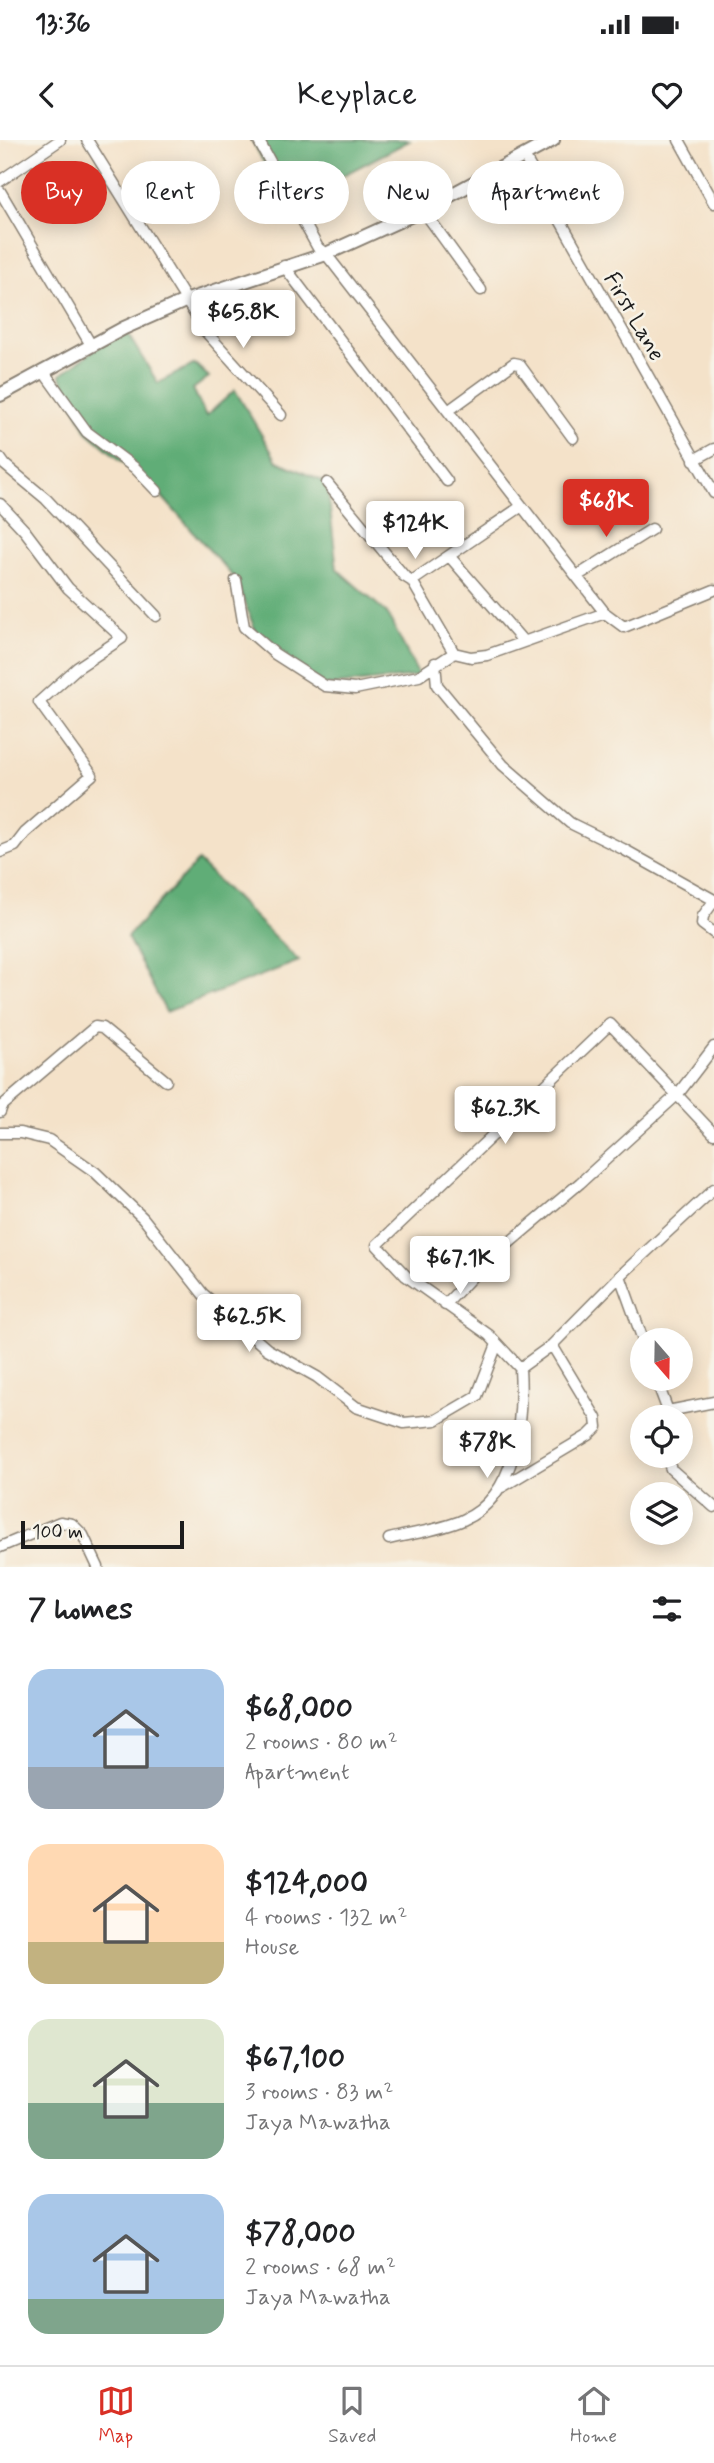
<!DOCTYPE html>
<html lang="en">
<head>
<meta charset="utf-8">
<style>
	:root { --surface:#fff; --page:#f6f6f6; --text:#202124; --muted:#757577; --line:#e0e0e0; --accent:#d93025 }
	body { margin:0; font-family:Mynerve,sans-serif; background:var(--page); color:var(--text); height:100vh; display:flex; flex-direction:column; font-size:26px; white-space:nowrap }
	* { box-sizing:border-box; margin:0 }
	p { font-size:23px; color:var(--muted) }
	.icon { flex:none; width:38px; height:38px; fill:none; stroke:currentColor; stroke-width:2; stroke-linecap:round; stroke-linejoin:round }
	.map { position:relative; height:1427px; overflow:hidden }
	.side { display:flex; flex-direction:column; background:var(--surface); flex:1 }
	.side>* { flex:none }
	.top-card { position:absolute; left:21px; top:21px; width:672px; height:63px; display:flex; gap:14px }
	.needle { width:46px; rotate:160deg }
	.buttons { position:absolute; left:630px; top:1188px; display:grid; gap:14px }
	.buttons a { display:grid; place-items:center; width:63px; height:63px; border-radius:50%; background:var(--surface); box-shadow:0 4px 18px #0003; font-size:35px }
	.scale { position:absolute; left:21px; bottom:18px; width:163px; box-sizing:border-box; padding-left:7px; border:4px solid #1c1c1c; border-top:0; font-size:19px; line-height:24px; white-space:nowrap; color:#1c1c1c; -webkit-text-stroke:5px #f7f3e8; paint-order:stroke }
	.price { position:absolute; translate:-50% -60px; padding:0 16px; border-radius:7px; background:#fff; color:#222; font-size:23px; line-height:46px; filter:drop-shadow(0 2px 4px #0008) }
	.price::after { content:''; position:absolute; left:50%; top:42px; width:21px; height:16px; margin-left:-10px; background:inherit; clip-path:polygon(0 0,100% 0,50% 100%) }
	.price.selected { background:var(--accent); color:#fff }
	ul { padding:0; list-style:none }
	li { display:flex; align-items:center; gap:21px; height:175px; padding:0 28px }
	li span { display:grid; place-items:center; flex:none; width:196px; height:140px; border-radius:21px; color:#555 }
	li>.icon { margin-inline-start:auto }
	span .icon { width:84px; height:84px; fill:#fffc; stroke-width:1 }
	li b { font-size:30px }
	h2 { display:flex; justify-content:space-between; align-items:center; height:84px; padding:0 28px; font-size:30px }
	.chip { padding:0 24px; border-radius:32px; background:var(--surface); box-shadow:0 4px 18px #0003; font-size:24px; line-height:63px }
	.chip.selected { background:var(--accent); color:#fff }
	.status { display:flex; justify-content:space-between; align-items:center; height:49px; padding:0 35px; background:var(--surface); direction:ltr }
	.status svg { height:19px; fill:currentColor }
	header { display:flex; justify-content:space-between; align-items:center; height:91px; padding:0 28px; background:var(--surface); font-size:32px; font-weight:600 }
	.menu { display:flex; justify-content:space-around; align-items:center; height:98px; border-top:2px solid var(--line); background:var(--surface); font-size:19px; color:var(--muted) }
	.menu a { display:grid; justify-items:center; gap:4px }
	.menu .selected { color:var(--accent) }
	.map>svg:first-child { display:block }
	.forest { fill:#60ad77; stroke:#3e644a; stroke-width:2 }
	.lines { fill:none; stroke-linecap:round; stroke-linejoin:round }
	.minor-casing { stroke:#887f72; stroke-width:13 }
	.tertiary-casing { stroke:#887f72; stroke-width:16 }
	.minor { stroke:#fff; stroke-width:10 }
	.tertiary { stroke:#fff; stroke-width:12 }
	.labels { text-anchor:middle; stroke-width:5; stroke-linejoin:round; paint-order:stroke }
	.street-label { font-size:23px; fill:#1c1c1c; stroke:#f7f3e8 }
</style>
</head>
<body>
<div class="status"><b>13:36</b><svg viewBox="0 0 49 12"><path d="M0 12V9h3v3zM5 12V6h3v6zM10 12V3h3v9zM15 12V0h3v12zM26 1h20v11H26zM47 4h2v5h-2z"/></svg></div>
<header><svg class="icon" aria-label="back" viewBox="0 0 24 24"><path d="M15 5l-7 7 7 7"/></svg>Keyplace<svg class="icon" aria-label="heart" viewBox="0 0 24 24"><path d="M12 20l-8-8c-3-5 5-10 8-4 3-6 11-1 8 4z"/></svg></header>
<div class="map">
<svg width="714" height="1427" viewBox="0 0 714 1427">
	<rect width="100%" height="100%" fill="#f7f3e8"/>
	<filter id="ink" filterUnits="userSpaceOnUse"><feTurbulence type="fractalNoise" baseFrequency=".0143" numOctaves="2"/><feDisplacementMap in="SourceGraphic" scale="14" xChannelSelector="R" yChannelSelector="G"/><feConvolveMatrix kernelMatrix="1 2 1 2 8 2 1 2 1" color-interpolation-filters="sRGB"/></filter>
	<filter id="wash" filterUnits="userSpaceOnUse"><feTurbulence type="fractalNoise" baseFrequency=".00686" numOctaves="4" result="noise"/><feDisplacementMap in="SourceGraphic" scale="28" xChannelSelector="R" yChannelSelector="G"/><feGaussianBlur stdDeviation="1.57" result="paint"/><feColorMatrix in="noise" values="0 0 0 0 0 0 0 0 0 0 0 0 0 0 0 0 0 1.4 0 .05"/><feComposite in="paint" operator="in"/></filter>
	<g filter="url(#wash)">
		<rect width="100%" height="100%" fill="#f4e2c9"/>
		<path class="forest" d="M252,0H411L286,65Z
			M124,188L158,243L195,224L209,237L193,249L206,276L235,250L277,321L327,343L337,429L387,473L419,536L325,546L259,500L236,440L157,351L87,292L60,235Z
			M198,721L299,821L166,872L127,797Z"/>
	</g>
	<g filter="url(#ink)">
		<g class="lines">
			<defs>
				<path id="minor" d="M87,0L206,192L281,275
					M258,0L318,108L326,114L605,473L624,487L714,450
					M679,0L714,63
					M524,16L714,353
					M0,41L60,0
					M0,51L91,205
					M423,70L481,150
					M284,126L447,341
					M43,231L87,292L135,328L157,351
					M448,271L514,223L519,224L573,298
					M0,318L5,325L46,359L156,476
					M694,320L714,309
					M327,343L404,436L412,441L522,366
					M0,364L25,391L68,448L122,498L77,528L39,562L92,635L25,693L15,706L0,712
					M450,417L523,501
					M577,436L652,389
					M236,440L244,487L275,514L325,546L355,549L419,536L454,513
					M412,441L454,513L471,517L487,515L605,473
					M435,523L437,545L503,625L570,683L623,709L714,760
					M714,761L703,776L702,784L714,793
					M0,972L2,966L95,887L102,888L166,941
					M0,993H20L49,1000L95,1032L143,1078L203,1154L267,1209L317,1237L356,1267L404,1283L436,1280L477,1256L497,1204
					M620,1136L643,1200
					M445,1165L484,1124L580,1043L678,954L714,907
					M520,1228L552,1205L620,1136L714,1049
					M656,1239L668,1271
					M668,1278V1271L714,1262
					M666,1316L671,1329L714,1367
					M502,1347L589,1295L597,1287L596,1278L552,1205
					M389,1399C413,1393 441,1390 463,1380C518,1356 523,1280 520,1228L489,1195L406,1136L377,1105L610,884L714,994
					M0,1407L60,1382L72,1384L83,1395L98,1427"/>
				<path id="tertiary" d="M0,255L124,188L185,161L326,114L423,70L553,0"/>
			</defs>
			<use href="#minor" class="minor-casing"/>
			<use href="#tertiary" class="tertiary-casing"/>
			<use href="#minor" class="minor"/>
			<use href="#tertiary" class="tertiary"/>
		</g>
	</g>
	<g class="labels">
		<g class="street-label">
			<text transform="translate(635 176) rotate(60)" y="8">First Lane</text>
		</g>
	</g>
</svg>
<div class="buttons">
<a><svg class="needle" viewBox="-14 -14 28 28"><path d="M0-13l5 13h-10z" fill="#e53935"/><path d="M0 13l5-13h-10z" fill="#757577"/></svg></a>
<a><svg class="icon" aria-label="locate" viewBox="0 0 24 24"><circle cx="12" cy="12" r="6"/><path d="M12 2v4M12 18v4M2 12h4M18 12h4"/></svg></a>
<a><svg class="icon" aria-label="layers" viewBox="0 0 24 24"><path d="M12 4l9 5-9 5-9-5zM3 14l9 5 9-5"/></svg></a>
</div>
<div class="scale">100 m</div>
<b class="price" style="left:243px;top:210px">$65.8K</b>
<b class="price selected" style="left:606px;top:399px">$68K</b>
<b class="price" style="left:415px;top:421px">$124K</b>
<b class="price" style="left:505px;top:1006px">$62.3K</b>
<b class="price" style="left:460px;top:1156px">$67.1K</b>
<b class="price" style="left:249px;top:1214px">$62.5K</b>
<b class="price" style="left:487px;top:1340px">$78K</b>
<div class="top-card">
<a class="chip selected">Buy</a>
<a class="chip">Rent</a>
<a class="chip">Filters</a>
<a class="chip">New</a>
<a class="chip">Apartment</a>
</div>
</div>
<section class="side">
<h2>7 homes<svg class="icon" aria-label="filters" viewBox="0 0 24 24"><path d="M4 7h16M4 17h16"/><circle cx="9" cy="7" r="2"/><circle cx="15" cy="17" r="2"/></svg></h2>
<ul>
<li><span style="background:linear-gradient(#a9c7e8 70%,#9aa5b1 0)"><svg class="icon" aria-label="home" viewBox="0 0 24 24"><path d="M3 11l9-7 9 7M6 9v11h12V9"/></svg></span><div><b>$68,000</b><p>2 rooms · 80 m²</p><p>Apartment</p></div></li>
<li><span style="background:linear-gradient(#ffd9b3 70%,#c2b280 0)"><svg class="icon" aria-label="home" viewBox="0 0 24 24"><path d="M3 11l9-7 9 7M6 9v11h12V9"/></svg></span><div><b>$124,000</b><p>4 rooms · 132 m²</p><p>House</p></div></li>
<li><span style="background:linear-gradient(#dfe7d0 60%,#7fa58c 0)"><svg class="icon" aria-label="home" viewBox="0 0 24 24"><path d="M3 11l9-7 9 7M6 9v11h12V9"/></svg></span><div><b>$67,100</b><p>3 rooms · 83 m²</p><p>Jaya Mawatha</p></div></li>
<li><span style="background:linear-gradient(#a9c7e8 75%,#7fa58c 0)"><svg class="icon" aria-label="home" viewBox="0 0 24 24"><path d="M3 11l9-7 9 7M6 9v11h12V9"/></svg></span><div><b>$78,000</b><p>2 rooms · 68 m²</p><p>Jaya Mawatha</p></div></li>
</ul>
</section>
<nav class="menu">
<a class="selected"><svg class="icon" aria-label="map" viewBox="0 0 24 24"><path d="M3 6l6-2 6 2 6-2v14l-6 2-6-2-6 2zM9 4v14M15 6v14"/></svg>Map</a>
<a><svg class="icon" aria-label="saved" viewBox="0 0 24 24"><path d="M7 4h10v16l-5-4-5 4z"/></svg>Saved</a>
<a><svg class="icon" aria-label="home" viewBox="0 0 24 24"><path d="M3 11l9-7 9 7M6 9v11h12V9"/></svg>Home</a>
</nav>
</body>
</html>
